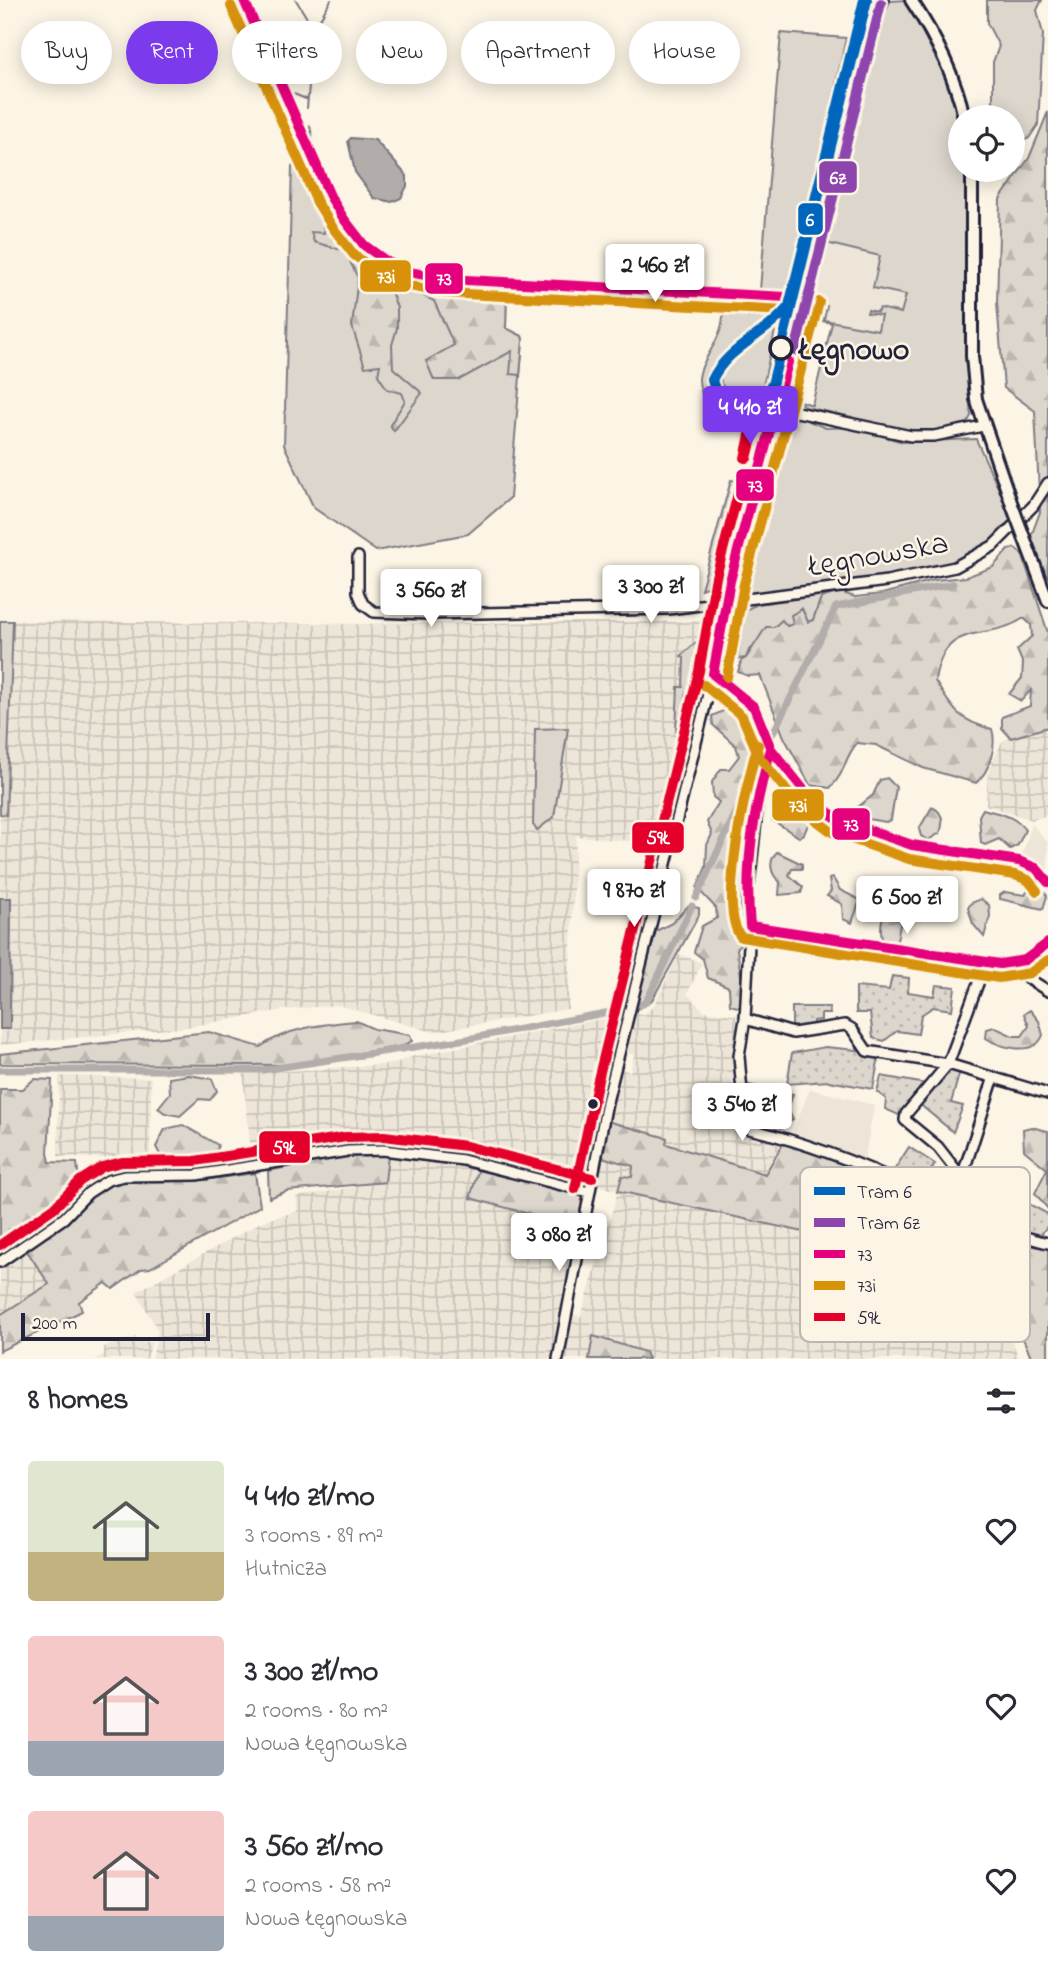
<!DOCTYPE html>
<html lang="en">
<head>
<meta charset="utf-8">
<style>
	:root { --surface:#fff; --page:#f7f7f7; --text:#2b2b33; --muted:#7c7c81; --accent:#7c3aed }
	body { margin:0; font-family:"Indie Flower",sans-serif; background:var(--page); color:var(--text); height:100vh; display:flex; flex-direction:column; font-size:26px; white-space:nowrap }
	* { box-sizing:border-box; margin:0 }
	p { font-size:23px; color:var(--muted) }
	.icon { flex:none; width:38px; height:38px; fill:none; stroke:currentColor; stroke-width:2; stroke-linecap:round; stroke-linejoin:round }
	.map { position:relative; height:1359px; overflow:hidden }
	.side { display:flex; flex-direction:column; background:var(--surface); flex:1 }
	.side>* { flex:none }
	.guide { position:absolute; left:21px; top:21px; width:1006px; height:63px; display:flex; gap:14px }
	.buttons { position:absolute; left:948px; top:105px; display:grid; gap:14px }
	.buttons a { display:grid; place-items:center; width:77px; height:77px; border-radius:50%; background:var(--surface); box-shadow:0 4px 18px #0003; font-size:35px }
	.scale { position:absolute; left:21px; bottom:18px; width:189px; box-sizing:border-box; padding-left:7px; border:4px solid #22223b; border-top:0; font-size:19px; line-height:24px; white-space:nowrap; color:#22223b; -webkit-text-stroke:5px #fcf5e5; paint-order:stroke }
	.price { position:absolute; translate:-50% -60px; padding:0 16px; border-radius:7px; background:#fff; color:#222; font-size:23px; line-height:46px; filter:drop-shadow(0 2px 4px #0008) }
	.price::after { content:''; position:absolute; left:50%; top:42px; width:21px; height:16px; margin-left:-10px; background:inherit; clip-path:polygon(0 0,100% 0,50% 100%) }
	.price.current { background:var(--accent); color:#fff }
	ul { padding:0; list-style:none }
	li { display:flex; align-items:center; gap:21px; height:175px; padding:0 28px }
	li span { display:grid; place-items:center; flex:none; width:196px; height:140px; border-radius:7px; color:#555 }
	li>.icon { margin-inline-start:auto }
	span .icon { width:84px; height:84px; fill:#fffc; stroke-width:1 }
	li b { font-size:30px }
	h2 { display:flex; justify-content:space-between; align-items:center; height:84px; padding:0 28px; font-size:30px }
	.pill { padding:0 24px; border-radius:32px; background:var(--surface); box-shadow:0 4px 18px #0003; font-size:24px; line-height:63px }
	.pill.current { background:var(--accent); color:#fff }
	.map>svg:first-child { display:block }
	.built { fill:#ece5d8 }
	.industrial { fill:url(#industrial-grid) }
	.grass { fill:#dcd6cc; stroke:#7f7c84; stroke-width:2 }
	.forest { fill:url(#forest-firs); stroke:#7f7c84; stroke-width:2 }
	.park { fill:url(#park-dots); stroke:#7f7c84; stroke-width:2 }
	.water { fill:#b2adab; stroke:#78757e; stroke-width:2 }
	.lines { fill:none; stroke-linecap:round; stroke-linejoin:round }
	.stream { stroke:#78757e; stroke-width:2 }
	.canal { stroke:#b2adab; stroke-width:7 }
	.minor-casing { stroke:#22223b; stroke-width:14 }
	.major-casing { stroke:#22223b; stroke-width:16 }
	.minor { stroke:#fcf5e5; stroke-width:9 }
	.major { stroke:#fcf5e5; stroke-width:10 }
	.major-bridge-casing { stroke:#22223b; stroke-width:16; stroke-linecap:butt }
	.major-bridge { stroke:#fcf5e5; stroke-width:10 }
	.bus-1-casing { stroke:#fcf5e5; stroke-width:16 }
	.bus-2-casing { stroke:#fcf5e5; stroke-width:16 }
	.bus-3-casing { stroke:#fcf5e5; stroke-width:16 }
	.bus-1 { stroke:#e5007d; stroke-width:10 }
	.bus-2 { stroke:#d79209; stroke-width:10 }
	.bus-3 { stroke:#e4002b; stroke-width:10 }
	.tram-1-casing { stroke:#fcf5e5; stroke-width:16 }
	.tram-2-casing { stroke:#fcf5e5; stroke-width:16 }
	.tram-1 { stroke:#0065bd; stroke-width:10 }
	.tram-2 { stroke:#8e44ad; stroke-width:10 }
	.stop-dot { fill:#fcf5e5; stroke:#22223b; stroke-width:3.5 }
	.bus-dot { fill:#22223b; stroke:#fcf5e5; stroke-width:2.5 }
	.labels { text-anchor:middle; stroke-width:5; stroke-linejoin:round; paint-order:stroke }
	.stop-label { font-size:32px; font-weight:bold; fill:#22223b; stroke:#fcf5e5; text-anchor:start }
	.street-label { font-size:32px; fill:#22223b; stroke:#fcf5e5 }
	.key { fill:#fcf5e5; stroke:#bbb6b2; stroke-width:2 }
	.key-label { font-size:19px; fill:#22223b }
	.line-badge { stroke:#fcf5e5; stroke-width:2.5 }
	.badge-label { font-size:19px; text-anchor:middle; font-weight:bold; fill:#fff }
</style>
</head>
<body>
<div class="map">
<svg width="1048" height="1359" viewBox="0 0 1048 1359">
	<defs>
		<pattern id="industrial-grid" width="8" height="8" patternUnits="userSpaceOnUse" patternTransform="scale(1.75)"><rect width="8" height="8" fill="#ece5d8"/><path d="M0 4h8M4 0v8" fill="none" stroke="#cac4ba"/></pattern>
		<pattern id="forest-firs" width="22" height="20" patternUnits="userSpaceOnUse" patternTransform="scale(1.75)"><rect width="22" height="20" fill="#dcd6cc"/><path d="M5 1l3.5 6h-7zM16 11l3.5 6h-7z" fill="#bcb7b0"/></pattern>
		<pattern id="park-dots" width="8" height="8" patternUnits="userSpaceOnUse" patternTransform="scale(1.75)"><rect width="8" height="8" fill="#dcd6cc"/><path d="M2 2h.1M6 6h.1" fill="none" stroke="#bcb7b0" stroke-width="1.8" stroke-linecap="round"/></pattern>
	</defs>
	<rect width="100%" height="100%" fill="#fcf5e5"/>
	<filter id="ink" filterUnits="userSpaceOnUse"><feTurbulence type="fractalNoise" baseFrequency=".0143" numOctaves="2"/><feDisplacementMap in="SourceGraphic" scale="14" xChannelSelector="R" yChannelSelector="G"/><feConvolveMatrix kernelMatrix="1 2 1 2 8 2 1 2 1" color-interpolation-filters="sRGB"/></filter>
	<g filter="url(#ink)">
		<path class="built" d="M827,240L954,274L881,331L807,318Z
			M1032,824L1048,843V882L1020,861Z
			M810,1089L874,1105L864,1162L791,1136Z"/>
		<path class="industrial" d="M13,621L358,624L701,621V646L685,695L682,739L658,844L576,836L568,1009L433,1032L338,1005L283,1010L188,1027L0,1045V814L6,815Z
			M1048,727V815L1032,820L986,805L988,773L1002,741L1015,735Z
			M679,954L702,963L687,994L704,1011L740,1016L732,1083L737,1089L736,1130L783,1143L786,1139L912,1191L1002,1236L1008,1302L1003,1305L1002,1314L1019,1359H648L645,1352L593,1336L589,1359H563L574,1315L581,1317L618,1191L599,1186L607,1121L620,1069L630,1072L634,1055L625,1052L635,1012L644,1014L653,1007Z
			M621,1015L615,1049L612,1048L608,1064L602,1062L599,1076L602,1077L599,1090L603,1091L585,1176L579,1180L478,1156L452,1153L399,1140L383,1141L378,1134H367L364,1139L295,1153L273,1136L266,1141L250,1143L243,1074L393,1064L414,1056Z
			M59,1076L151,1078L150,1159L58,1157Z
			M388,1155L479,1168L471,1198L577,1227L552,1359H152L158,1330L136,1292L263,1221L298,1211L296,1197L385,1182Z
			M25,1248L49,1285L0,1315V1265Z
			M134,1337L152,1343L147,1359H96L104,1355V1347L127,1339L133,1340Z"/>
		<path class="grass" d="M906,0L954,93L961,125V170H968L965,351L971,416L966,425C930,441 890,429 854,420L852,417L805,407L797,400L812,405L832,323L807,318L811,302L827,306L824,320L878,330L881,315L867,313L868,310L877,312L880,308L901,313L906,295L873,288L880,256L826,243L877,34L890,1Z
			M987,0H1042L1037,10L1043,34L1038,125L1029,138L1016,145L1013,117H996L993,111V62L999,46L987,23Z
			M781,33L846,38L790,292L760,290Z
			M308,159C352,270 395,281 507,286L506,328L522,336L523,340L510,498L468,534L376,551L314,508L284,445L292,166Z
			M724,296L789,299L780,317L716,362C707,384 711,401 735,409L725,423C717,421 715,415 710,408C684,371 711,361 721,328C724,318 724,307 724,296Z
			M776,326L762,391L747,401L730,397L721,383V375L728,362Z
			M802,418L826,428L851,427L903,442L976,439L1014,523L992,543L956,563L928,571L755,596L746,593L743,588L755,544L756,520L764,522L767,516H757L779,425L786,419Z
			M833,592L821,598L813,620L808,622L802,609L793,624L749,650L746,658L738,659L742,632H739L737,616C760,596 802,597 833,592Z
			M0,621H13L6,815L0,814Z
			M713,640V653L702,650L697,667H694L693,671L699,674L692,675L685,695L682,739L666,810L675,752L678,687H683L684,658L681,656L694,644Z
			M568,728L554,817L537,830L533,825L535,729Z
			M189,1075L212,1079L217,1091L210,1100L199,1099L180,1116L165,1113L158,1108L170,1093L169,1078Z"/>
		<path class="forest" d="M1048,112V584L1030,539L1040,512L1035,411L1004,388L997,303L1000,199L1029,158Z
			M325,198C373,282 420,282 507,286L506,328L522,336L523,340L520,375L510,374L512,351L459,380H434L426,361L454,345L434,301L399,284L389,286L397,308V328L392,345L393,368L422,393L394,431L390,425L405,401L402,393L387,389L378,375L380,365L365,367L352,326L358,278L345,251L314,242L311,232L324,233L321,200Z
			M731,480L747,483L721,582L701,589Z
			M1015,548L1022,554L1048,633V727L1011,738L1002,728V717L1030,706L1031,690L1021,701L1009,694L1022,678L1023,664L1017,650L1032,636L1031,625L1024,618C985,644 945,617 935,681C953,710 959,721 992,729C997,746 990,771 976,783L923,768L876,745L857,743C843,759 847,771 830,788L810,785L784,737L760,675L748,676L738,672L741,661L746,658L766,627H774L782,620L787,626L793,624L791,615L802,609L808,622L813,620L821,598L840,592L855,597L882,594L934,580L966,577L993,567L1008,550Z
			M738,704C757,714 765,732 765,754C765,767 754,782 752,795C746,844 738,894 741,943L737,949L742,982L741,1008L730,1005L729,987L708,978L703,959L694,952L702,926L717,918L716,908L697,888L706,867L707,845L712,834L707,822L719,802L713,797L712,782L721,769H729L739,756L736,746L713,725L712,716Z
			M887,778L896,787L891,820L886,822L862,818L858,807L873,795L880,780Z
			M805,806L810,820L804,834L799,837L772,820L774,808L792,813Z
			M932,807C943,812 944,822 940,833L928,840L921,836L919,829Z
			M983,809C999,814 1015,815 1025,830L1018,845L1010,849L999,839L985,845L981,843L979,816Z
			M777,852L802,864V869H792L789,875L803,887L801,893L779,895L780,882C770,874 768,861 777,852Z
			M833,878L840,890L860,900L852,923L843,919L842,904L827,896L831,891L829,879Z
			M1038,883L1047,896L1043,909L1000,899V895L1005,892L1025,895L1032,884Z
			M900,898L904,904L897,941H883C878,929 883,911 890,899Z
			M981,899L989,905L990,916L984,937L973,924L968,908L971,903Z
			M688,906L699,908V915L652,1000L644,1006L636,1002L656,931L672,923Z
			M1030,1010L1039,1021L1043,1035C1035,1057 1000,1048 986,1038L987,1029L994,1027L1013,1036H1022L1029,1026L1024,1014Z
			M356,1021L374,1029L410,1035L412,1041L403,1046L285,1065L0,1064V1054L209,1032L260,1047C287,1028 323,1024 356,1021Z
			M34,1079L52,1080L48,1153L50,1162L77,1163L79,1180C58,1208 36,1235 0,1243V1089H23Z
			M749,1085L793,1094L788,1109L793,1119L782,1128L763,1123L747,1112L746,1087Z
			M607,1121L667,1138L666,1144L765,1174L786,1139L886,1179L1002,1236L1048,1247V1359H1032L994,1273L966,1268L964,1276L817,1235L618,1191L622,1176L632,1177L633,1166L602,1157Z
			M183,1125L218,1145C219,1169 182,1166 165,1164L156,1147L165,1129Z
			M1031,1127L1048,1131V1209L1035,1193L1047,1169L1024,1150L1023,1129Z
			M351,1154L388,1155L385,1182L287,1191L269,1198L268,1171Z
			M479,1168L584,1195L577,1227L470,1198Z
			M255,1173L260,1206L150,1268L141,1269L113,1289L106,1283L79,1302L82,1311L0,1351V1315L49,1284L25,1248L63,1224L92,1190L121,1179L204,1180Z
			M593,1336L645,1352L648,1359H589Z"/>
		<path class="park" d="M892,976L909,978L908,992L934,996L936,985L955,987L952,1010L933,1007L921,1015L918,1034L897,1031L884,1041L873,1038L870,1013H856V987L889,990Z
			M792,1007H829L830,1014H821V1020L813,1021V1028L792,1031Z
			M825,1047L857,1050L879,1056L873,1089L829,1081L787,1084L792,1053Z
			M947,1066L960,1071L951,1103L963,1106L953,1132L917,1102Z
			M881,1076L926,1084L905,1106L901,1116L885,1109L886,1099L877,1092Z
			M909,1147L935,1164L919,1187L891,1175Z
			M972,1185L1012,1195L1048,1214V1225L1040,1236L1013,1229L963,1207Z"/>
		<path class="water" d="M351,138L375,140L407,176V186L401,198L392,202L374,198L355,172L348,141Z
			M0,898H11L10,1029H0Z"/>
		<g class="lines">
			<path class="stream" d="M249,0L289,92L306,99
				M296,0L313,28
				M307,108L314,29L331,0
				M310,126C316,165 339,203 363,234"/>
			<path class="canal" d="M771,737L836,607L953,584
				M696,898L766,748
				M634,1008L646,1002L692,906
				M0,1070H263L467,1039L621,1010"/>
			<defs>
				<path id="minor" d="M244,0L330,196L344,219L364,245L386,261L409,272L447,279L805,298
					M778,408L911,436H934L983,426
					M358,557V592L363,604L374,612L429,614L669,609L887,581L955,567L993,546L1033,506L1048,483
					M713,674L754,707L771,749L785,767L811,799L839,820L912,845L1019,861L1036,868L1048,882
					M771,749L760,783L747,906L750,926L745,1019L739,1056L745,1128C803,1141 859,1163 913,1188C958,1209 999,1232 1048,1243
					M750,926L1000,964L1025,960L1048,943
					M1013,964L1015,970L1048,991
					M745,1019L793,1033L845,1025L852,1029L867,1051L948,1064L986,962
					M961,1180L993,1080
					M959,1210L961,1180L956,1170L938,1147L905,1120L906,1114L948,1064L1048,1094
					M0,1262L64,1218L88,1193L108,1180L124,1176L196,1175L348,1151L383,1150L463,1160L589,1192
					M558,1359L607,1102L713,674L730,581L773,416L778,408L864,58L883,0"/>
				<path id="major" d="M911,0C935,36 955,75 964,117
					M972,170V356L976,399L1012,505
					M1024,537L1048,601"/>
			</defs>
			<use href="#minor" class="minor-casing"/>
			<use href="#major" class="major-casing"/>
			<use href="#minor" class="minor"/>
			<use href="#major" class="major"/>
			<defs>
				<path id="major-bridge" d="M1012,505L1024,537"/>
			</defs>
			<use href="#major-bridge" class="major-bridge-casing"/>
			<use href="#major-bridge" class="major-bridge"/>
			<defs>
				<path id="bus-1" d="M244,0L330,196L344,219L364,245L386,261L409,272L447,279L805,298
					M713,674L754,707L771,749L811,799L839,820L912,845L1019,861L1036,868L1048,882
					M713,674L730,581L805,298
					M771,749C754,806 744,866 750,926L1000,964L1025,960L1048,943"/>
				<path id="bus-2" d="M231,6L317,202L333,228L354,255L379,273L405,285L446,293L804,312
					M727,677L744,584L819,302
					M704,685L742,716L760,758L801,809L832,832L909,859L1015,875L1028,880L1037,891
					M758,745C747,780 717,910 741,937L999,978L1030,973L1048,960"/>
				<path id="bus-3" d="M750,435H753L747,458H745Z
					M575,1189L597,1084L699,671L716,577L740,486
					M0,1245L55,1207L80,1181L102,1167L122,1162L195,1161L346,1137L384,1136L466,1146L592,1178"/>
			</defs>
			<use href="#bus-1" class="bus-1-casing"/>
			<use href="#bus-2" class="bus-2-casing"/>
			<use href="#bus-3" class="bus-3-casing"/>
			<use href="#bus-1" class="bus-1"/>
			<use href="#bus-2" class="bus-2"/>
			<use href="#bus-3" class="bus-3"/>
			<defs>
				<path id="tram-1" d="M864,0L789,306C767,335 728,346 712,380L716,393L734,406L757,403L772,385L867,0"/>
				<path id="tram-2" d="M795,351L881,3"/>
			</defs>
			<use href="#tram-1" class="tram-1-casing"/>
			<use href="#tram-2" class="tram-2-casing"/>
			<use href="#tram-1" class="tram-1"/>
			<use href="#tram-2" class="tram-2"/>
		</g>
	</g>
	<circle class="stop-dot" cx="781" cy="348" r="11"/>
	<circle class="bus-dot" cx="593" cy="1104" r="6"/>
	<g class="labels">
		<g class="stop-label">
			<text x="799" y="359">Łęgnowo</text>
		</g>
		<g class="street-label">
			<text transform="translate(878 553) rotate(-10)" y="11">Łęgnowska</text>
		</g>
	</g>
	<rect x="800" y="1167" width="230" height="175" rx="10" class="key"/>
	<rect x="814" y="1187" width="31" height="8" fill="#0065bd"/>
	<rect x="814" y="1218" width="31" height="9" fill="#8e44ad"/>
	<rect x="814" y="1250" width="31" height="8" fill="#e5007d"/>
	<rect x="814" y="1281" width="31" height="9" fill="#d79209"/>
	<rect x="814" y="1313" width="31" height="8" fill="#e4002b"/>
	<g class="key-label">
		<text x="857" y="1198">Tram 6</text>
		<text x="857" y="1229">Tram 6z</text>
		<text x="857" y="1261">73</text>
		<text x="857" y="1292">73i</text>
		<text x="857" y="1324">59Ł</text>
	</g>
	<g class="line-badge">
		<rect x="818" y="160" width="40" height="34" rx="7" fill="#8e44ad"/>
		<rect x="797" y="202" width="27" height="34" rx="7" fill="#0065bd"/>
		<rect x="359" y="259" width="53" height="34" rx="7" fill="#d79209"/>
		<rect x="424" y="262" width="40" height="33" rx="7" fill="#e5007d"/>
		<rect x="735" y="468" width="40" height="34" rx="7" fill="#e5007d"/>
		<rect x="771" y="788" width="54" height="34" rx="7" fill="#d79209"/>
		<rect x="831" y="807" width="40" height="34" rx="7" fill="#e5007d"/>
		<rect x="631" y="821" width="54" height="33" rx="7" fill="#e4002b"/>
		<rect x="258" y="1130" width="53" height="34" rx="7" fill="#e4002b"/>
	</g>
	<g class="badge-label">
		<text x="838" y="184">6z</text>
		<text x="810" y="226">6</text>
		<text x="386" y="283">73i</text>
		<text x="444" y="285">73</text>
		<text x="755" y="492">73</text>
		<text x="798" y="812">73i</text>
		<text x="851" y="831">73</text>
		<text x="658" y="844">59Ł</text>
		<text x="284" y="1154">59Ł</text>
	</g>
</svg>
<div class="buttons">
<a><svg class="icon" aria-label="locate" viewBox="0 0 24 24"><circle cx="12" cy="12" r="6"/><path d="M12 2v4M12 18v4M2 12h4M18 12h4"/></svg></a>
</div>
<div class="scale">200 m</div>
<b class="price" style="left:655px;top:304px">2 460 zł</b>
<b class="price current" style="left:750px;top:446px">4 410 zł</b>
<b class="price" style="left:651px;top:625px">3 300 zł</b>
<b class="price" style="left:431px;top:629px">3 560 zł</b>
<b class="price" style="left:634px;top:929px">9 870 zł</b>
<b class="price" style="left:907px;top:936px">6 500 zł</b>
<b class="price" style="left:742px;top:1143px">3 540 zł</b>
<b class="price" style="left:559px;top:1273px">3 080 zł</b>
<div class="guide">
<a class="pill">Buy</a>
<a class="pill current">Rent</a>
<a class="pill">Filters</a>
<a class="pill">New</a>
<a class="pill">Apartment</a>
<a class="pill">House</a>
</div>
</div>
<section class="side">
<h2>8 homes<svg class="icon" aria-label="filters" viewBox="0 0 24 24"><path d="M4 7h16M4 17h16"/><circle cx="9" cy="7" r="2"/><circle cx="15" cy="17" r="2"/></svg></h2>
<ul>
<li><span style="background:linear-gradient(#dfe7d0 65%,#c2b280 0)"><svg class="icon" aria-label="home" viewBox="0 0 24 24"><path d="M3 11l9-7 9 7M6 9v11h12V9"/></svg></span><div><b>4 410 zł/mo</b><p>3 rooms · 89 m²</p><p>Hutnicza</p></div><svg class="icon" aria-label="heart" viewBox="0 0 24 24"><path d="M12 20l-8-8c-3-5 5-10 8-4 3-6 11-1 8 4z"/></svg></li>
<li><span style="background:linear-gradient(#f6c9c9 75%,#9aa5b1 0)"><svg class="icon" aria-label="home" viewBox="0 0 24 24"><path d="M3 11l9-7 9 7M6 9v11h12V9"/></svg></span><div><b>3 300 zł/mo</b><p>2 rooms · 80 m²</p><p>Nowa Łęgnowska</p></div><svg class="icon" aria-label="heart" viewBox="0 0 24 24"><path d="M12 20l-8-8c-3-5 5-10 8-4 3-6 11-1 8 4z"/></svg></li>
<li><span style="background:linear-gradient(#f6c9c9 75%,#9aa5b1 0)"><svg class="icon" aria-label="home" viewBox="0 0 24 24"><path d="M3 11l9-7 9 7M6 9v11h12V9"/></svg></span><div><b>3 560 zł/mo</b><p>2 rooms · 58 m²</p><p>Nowa Łęgnowska</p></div><svg class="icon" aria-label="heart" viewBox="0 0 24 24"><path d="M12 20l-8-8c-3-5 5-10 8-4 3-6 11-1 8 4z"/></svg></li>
</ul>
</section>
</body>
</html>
